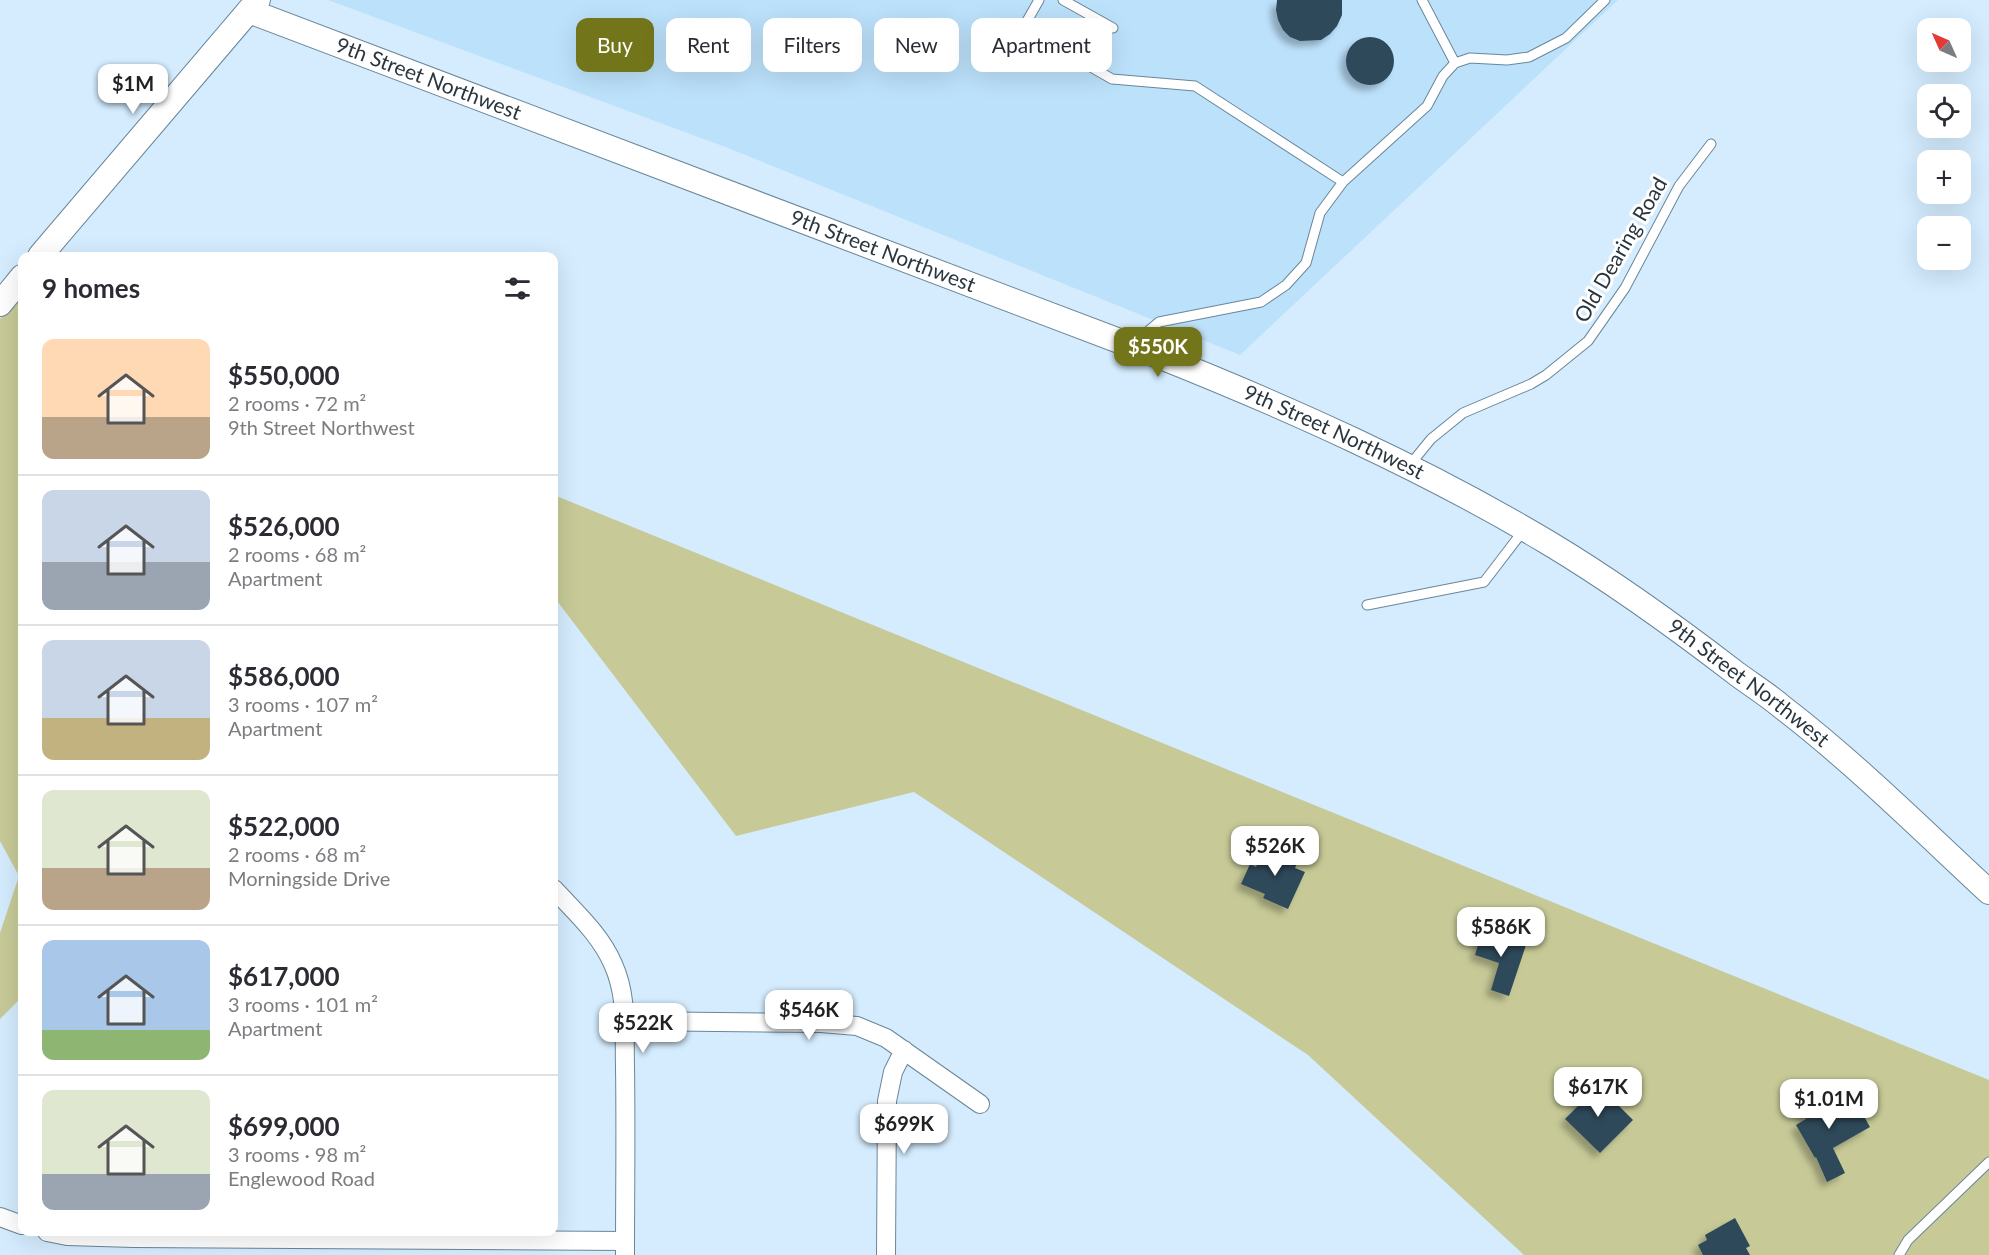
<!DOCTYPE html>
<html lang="en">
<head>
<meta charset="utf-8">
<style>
	:root { --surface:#fff; --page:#f2f2f3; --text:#2b2b33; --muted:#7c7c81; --line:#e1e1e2; --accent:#73751b }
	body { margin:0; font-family:Lato,sans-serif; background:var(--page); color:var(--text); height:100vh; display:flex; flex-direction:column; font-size:22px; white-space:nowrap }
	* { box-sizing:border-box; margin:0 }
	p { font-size:20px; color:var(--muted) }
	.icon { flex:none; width:33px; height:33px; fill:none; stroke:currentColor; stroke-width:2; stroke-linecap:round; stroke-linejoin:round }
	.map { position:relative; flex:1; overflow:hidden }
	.details { position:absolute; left:18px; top:252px; width:540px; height:984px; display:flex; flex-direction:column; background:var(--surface); border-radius:12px; box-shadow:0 6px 24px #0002 }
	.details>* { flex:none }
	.hud { position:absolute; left:576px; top:18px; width:570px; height:54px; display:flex; gap:12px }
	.needle { width:39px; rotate:315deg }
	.controls { position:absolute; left:1917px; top:18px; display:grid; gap:12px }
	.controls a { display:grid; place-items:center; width:54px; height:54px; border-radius:12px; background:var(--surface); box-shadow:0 6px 24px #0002; font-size:30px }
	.price { position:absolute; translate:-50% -51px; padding:0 14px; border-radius:12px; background:#fff; color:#222; font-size:20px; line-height:39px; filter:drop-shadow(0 2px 3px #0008) }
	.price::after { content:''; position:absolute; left:50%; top:36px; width:18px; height:14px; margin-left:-9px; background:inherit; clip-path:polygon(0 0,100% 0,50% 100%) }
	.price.on { background:var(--accent); color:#fff }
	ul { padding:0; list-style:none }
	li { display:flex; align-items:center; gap:18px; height:150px; padding:0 24px }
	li+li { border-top:2px solid var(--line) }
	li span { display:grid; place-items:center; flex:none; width:168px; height:120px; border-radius:12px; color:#555 }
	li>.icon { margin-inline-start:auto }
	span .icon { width:72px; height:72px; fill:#fffc; stroke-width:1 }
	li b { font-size:26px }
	h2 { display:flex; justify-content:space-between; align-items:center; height:72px; padding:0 24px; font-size:26px }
	.tag { padding:0 21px; border-radius:12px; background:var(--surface); box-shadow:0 6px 24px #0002; font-size:21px; line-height:54px }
	.tag.on { background:var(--accent); color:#fff }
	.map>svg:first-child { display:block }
	.built { fill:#bce1fb }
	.green { fill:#c7ca97 }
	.building { fill:#2f485a; filter:url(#shadow) }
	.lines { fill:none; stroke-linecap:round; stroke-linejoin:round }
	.service-casing { stroke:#6a8699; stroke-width:11 }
	.minor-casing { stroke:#6a8699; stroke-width:20 }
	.tertiary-casing { stroke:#6a8699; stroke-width:26 }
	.service { stroke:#fff; stroke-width:9 }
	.minor { stroke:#fff; stroke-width:18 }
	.tertiary { stroke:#fff; stroke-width:24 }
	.labels { text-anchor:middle; stroke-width:6; stroke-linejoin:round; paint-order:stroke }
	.street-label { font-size:21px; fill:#2a363e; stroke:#fff }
</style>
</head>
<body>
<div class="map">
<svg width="1989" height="1255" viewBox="0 0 1989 1255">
	<defs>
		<filter id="shadow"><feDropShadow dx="-5.5" dy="5.5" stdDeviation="3" flood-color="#0004"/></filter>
	</defs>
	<rect width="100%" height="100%" fill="#d4ecfe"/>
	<path class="built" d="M328,0H1618L1240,355L728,148Z"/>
	<path class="green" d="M22,291V997L0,1019V933L19,876L0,841V319Z
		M554,495L1989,1080V1255H1524L1308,1055L914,792L736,836L554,597Z"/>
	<path class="building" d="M1277,0H1342V15L1337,26L1330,34L1321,40L1300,41L1290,37L1283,30L1278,20L1276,10Z
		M1346 61a24 24 0 1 1 48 0a24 24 0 1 1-48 0Z
		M1266,846L1298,861L1295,868L1305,872L1288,909L1263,898L1265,894L1241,884L1250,864L1256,867Z
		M1483,928L1518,939L1516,942L1526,945L1509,996L1491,990L1499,963L1475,955Z
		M1594,1081L1633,1120L1600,1153L1565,1119L1581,1103L1577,1099Z
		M1827,1088L1831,1096L1834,1094L1844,1112L1857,1104L1870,1127L1833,1148L1845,1173L1827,1182L1816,1157L1815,1158L1796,1125L1806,1119L1798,1105Z
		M1735,1218L1750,1246L1746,1248L1750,1255H1703L1698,1245L1707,1240L1705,1235Z"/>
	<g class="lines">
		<defs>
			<path id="service" d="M1039,0L1023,28L1112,79L1195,86L1343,182L1427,106L1443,76L1455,63L1470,58L1507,60L1529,57L1566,38L1605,0
				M1063,0L1113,28
				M1422,0L1455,63
				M1133,344L1159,322L1261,302L1286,285L1306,263L1320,213L1343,182
				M1409,466L1431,439L1463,413L1531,384L1546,375L1588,341L1625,288L1679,186L1711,144
				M1367,605L1484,582L1523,531
				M1899,1255L1908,1240L1989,1162"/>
			<path id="minor" d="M554,889C575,912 600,934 613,964C628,997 624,1031 625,1067C626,1130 625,1192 625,1255
				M626,1021L821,1023L857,1026L886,1038L980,1104
				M0,1217L22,1225
				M47,1232L67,1236L134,1238L625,1241
				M886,1255L887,1101L893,1072L904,1050"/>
			<g id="tertiary">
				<path id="s1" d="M249,11L1151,353C1287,407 1421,467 1547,542C1614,582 1676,627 1737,674C1752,685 1768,695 1782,707C1855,763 1921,829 1989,892"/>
				<path d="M40,256L258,0"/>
				<path d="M0,304L22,277"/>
			</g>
		</defs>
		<use href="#service" class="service-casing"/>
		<use href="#minor" class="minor-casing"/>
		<use href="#tertiary" class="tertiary-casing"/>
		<use href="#service" class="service"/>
		<use href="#minor" class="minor"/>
		<use href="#tertiary" class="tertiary"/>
	</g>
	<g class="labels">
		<g class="street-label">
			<text dy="7" stroke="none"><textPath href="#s1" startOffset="192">9th Street Northwest</textPath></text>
			<text transform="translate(1621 250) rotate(-60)" y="7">Old Dearing Road</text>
			<text dy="7" stroke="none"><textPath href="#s1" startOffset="678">9th Street Northwest</textPath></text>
			<text dy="7" stroke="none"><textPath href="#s1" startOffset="1164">9th Street Northwest</textPath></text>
			<text dy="7" stroke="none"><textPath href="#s1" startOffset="1650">9th Street Northwest</textPath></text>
		</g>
	</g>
</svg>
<div class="controls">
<a><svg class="needle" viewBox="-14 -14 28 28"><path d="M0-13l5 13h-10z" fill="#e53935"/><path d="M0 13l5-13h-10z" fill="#7c7c81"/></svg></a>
<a><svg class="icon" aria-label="locate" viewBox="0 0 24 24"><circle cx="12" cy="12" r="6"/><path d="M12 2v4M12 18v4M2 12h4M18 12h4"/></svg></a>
<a>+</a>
<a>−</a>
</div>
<b class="price" style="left:133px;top:115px">$1M</b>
<b class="price on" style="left:1158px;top:378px">$550K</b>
<b class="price" style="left:1275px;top:877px">$526K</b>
<b class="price" style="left:1501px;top:958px">$586K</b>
<b class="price" style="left:809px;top:1041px">$546K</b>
<b class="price" style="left:643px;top:1054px">$522K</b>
<b class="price" style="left:1598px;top:1118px">$617K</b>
<b class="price" style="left:1829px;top:1130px">$1.01M</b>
<b class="price" style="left:904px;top:1155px">$699K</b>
<div class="hud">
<a class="tag on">Buy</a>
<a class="tag">Rent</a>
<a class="tag">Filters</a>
<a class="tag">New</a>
<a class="tag">Apartment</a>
</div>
<section class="details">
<h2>9 homes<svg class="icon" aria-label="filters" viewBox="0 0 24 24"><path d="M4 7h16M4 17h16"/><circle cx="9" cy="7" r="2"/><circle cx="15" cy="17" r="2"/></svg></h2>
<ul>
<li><span style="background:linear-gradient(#ffd9b3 65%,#b9a48a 0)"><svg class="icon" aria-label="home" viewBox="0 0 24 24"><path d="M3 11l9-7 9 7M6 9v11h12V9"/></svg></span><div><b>$550,000</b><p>2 rooms · 72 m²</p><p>9th Street Northwest</p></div></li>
<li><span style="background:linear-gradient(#c9d6e8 60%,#9aa5b1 0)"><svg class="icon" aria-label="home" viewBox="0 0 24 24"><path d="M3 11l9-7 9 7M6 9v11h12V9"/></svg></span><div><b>$526,000</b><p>2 rooms · 68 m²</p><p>Apartment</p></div></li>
<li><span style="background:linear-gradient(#c9d6e8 65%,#c2b280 0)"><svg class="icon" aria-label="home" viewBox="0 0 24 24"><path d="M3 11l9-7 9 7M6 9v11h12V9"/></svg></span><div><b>$586,000</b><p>3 rooms · 107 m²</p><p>Apartment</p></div></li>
<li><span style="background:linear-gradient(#dfe7d0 65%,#b9a48a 0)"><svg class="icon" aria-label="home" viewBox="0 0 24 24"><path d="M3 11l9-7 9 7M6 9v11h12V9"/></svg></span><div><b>$522,000</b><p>2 rooms · 68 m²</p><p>Morningside Drive</p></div></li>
<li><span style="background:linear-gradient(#a9c7e8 75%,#8fb573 0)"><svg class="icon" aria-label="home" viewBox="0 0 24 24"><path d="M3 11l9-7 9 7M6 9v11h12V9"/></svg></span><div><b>$617,000</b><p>3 rooms · 101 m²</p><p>Apartment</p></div></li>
<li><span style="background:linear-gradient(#dfe7d0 70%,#9aa5b1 0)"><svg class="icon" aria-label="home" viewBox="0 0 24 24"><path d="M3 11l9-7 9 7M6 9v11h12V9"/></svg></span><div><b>$699,000</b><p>3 rooms · 98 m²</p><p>Englewood Road</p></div></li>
</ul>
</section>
</div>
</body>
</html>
